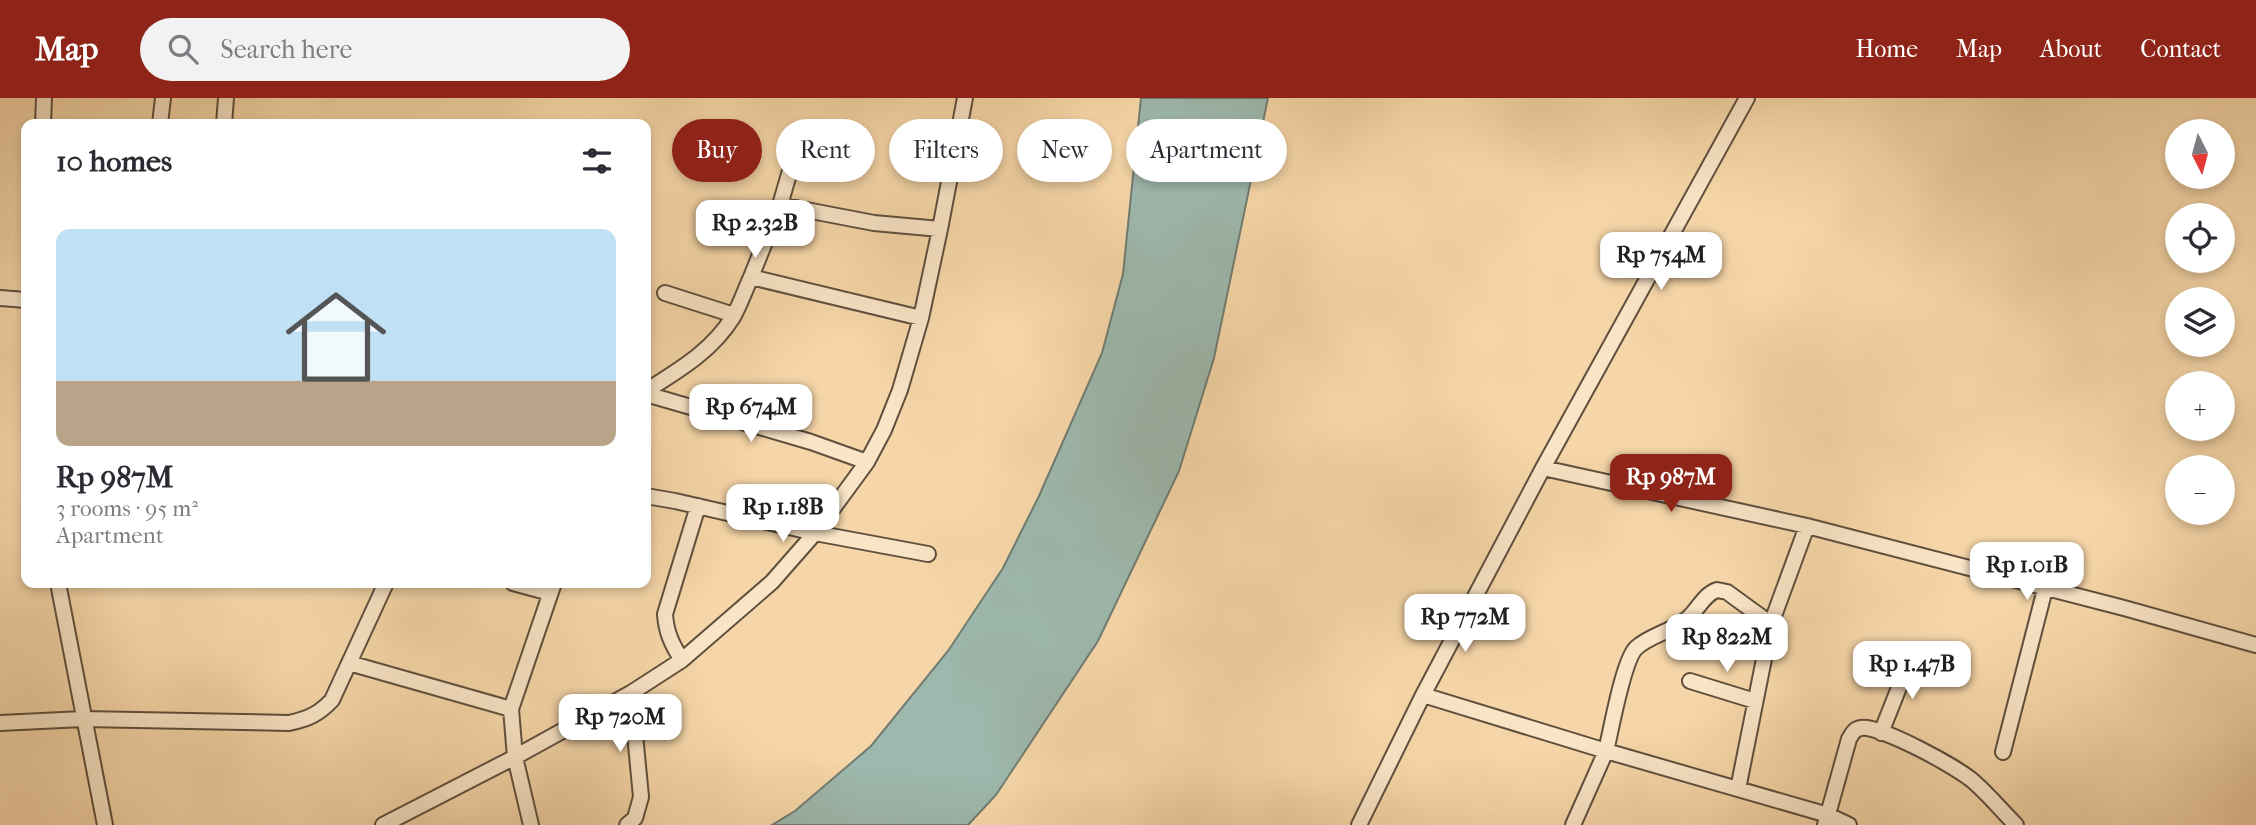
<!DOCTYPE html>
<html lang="en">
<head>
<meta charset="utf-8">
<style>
	:root { --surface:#fff; --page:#f2f2f3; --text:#2b2b33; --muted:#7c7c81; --line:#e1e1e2; --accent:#8f2418 }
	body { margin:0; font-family:"IM FELL French Canon",serif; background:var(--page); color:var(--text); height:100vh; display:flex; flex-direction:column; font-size:26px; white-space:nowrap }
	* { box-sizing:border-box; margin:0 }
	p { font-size:23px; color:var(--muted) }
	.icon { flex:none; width:38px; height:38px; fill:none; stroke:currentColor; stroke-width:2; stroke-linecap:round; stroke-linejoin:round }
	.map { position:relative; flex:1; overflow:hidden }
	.drawer { position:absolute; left:21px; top:21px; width:630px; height:469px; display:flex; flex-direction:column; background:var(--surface); border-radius:14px; box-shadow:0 4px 10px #0003 }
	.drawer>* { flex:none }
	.hud { position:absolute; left:672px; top:21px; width:665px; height:63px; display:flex; gap:14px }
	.needle { width:46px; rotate:174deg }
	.fabs { position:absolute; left:2165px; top:21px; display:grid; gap:14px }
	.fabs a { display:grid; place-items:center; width:70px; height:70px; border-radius:50%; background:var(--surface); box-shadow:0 4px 10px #0003; font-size:35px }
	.price { position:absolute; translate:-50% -60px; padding:0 16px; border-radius:14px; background:#fff; color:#222; font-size:23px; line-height:46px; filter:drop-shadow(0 2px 4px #0008) }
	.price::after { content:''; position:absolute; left:50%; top:42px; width:21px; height:16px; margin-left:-10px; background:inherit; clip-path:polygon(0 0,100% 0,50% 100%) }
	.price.active { background:var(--accent); color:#fff }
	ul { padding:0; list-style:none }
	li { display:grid; align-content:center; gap:14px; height:371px; padding:0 35px }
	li+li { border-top:2px solid var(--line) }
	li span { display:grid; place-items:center; height:217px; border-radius:14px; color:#555 }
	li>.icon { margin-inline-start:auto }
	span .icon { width:126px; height:126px; fill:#fffc; stroke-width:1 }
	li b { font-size:30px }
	h2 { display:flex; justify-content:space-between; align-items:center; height:84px; padding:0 35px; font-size:30px }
	.chip { padding:0 24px; border-radius:32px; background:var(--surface); box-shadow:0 4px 10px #0003; font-size:24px; line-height:63px }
	.chip.active { background:var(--accent); color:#fff }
	header { display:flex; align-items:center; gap:42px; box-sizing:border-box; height:98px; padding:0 35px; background:var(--accent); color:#fff }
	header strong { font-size:33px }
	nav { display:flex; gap:38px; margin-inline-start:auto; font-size:24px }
	.search { width:490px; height:63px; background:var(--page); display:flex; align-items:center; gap:18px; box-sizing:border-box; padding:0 24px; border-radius:38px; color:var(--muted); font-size:26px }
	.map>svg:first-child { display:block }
	.water { fill:#9db8ad; stroke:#707c72; stroke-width:2 }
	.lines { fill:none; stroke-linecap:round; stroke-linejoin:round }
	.minor-casing { stroke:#5f503e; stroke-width:18 }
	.minor { stroke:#f9e4c6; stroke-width:14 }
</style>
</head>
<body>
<header>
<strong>Map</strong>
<div class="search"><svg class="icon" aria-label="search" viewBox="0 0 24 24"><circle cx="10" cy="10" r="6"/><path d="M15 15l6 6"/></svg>Search here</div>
<nav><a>Home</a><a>Map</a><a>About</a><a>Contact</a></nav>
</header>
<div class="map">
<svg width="2256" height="727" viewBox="0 0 2256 727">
	<rect width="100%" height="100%" fill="#f6d6a8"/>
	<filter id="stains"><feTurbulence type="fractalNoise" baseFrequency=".00286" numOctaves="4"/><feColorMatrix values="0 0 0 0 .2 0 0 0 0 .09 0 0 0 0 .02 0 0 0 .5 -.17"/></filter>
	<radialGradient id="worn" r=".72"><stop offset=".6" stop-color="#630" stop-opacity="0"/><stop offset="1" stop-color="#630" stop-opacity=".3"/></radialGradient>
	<path class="water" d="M1141,0H1268L1214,260L1179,373L1098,543L996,697L968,727H772L795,713L871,648L948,553L1003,470L1039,398L1102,255L1123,176Z"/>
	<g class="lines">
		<defs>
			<path id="minor" d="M43,26L44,0
				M160,26L163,0
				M224,26L226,0
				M780,107L874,125L940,131
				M751,179L780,107L799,42
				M665,195L734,217
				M0,200L26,202
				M646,293C679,272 712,253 733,219C740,207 745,192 751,179L921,220
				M646,296L811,344L867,364
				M1543,370L1807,428L2124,510L2256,547
				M646,398L675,403L815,435L928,456
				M58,485L105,727
				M513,485L550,495
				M682,562C672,547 666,534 665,516L698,408
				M349,565L511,611L554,485
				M1690,583L1755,603
				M1423,597L1606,653C1611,633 1623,563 1636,550C1650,537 1671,534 1687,521C1698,512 1703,497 1717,492L1727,494L1771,526
				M511,611L515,659L531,727
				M0,625L83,621L289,625C308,621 319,616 332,602L386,485
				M1881,635L1911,559
				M2003,654L2045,491
				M1738,691L1771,526L1807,428
				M383,727L515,659L631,595L682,562L772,484L815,435L867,364L884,332L900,292L921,220L940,131L965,0
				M627,727L635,720L641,699L631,595
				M1359,727L1423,597L1543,370L1747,0
				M1573,727L1606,653L1828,717L1849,727
				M1825,727L1849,641C1852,636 1854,631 1861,630C1880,627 1959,670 1974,684C1989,697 2002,713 2016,727"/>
		</defs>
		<use href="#minor" class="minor-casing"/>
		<use href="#minor" class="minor"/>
	</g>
	<rect width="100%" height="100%" filter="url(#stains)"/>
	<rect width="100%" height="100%" fill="url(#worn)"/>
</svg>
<div class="fabs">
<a><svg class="needle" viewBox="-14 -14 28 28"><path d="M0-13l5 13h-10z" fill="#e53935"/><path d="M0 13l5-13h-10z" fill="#7c7c81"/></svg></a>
<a><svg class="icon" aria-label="locate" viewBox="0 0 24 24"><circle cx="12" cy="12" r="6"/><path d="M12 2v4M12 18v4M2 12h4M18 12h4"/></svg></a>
<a><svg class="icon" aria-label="layers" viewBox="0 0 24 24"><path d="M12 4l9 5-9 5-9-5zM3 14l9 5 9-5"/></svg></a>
<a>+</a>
<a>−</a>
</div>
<b class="price" style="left:755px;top:162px">Rp 2.32B</b>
<b class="price" style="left:1661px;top:194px">Rp 754M</b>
<b class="price" style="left:751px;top:346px">Rp 674M</b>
<b class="price active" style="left:1671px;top:416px">Rp 987M</b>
<b class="price" style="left:783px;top:446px">Rp 1.18B</b>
<b class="price" style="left:2027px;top:504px">Rp 1.01B</b>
<b class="price" style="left:1465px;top:556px">Rp 772M</b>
<b class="price" style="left:1727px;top:576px">Rp 822M</b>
<b class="price" style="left:1912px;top:603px">Rp 1.47B</b>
<b class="price" style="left:620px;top:656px">Rp 720M</b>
<div class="hud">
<a class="chip active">Buy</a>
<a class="chip">Rent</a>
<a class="chip">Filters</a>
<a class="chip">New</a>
<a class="chip">Apartment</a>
</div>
<section class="drawer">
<h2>10 homes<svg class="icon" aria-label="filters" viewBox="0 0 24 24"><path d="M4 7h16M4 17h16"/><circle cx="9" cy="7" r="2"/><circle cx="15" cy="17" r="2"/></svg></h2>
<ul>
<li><span style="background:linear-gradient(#bfe0f5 70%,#b9a48a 0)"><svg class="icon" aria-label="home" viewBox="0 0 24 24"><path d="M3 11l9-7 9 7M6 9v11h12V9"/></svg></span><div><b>Rp 987M</b><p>3 rooms · 95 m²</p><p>Apartment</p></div></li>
</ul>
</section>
</div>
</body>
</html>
